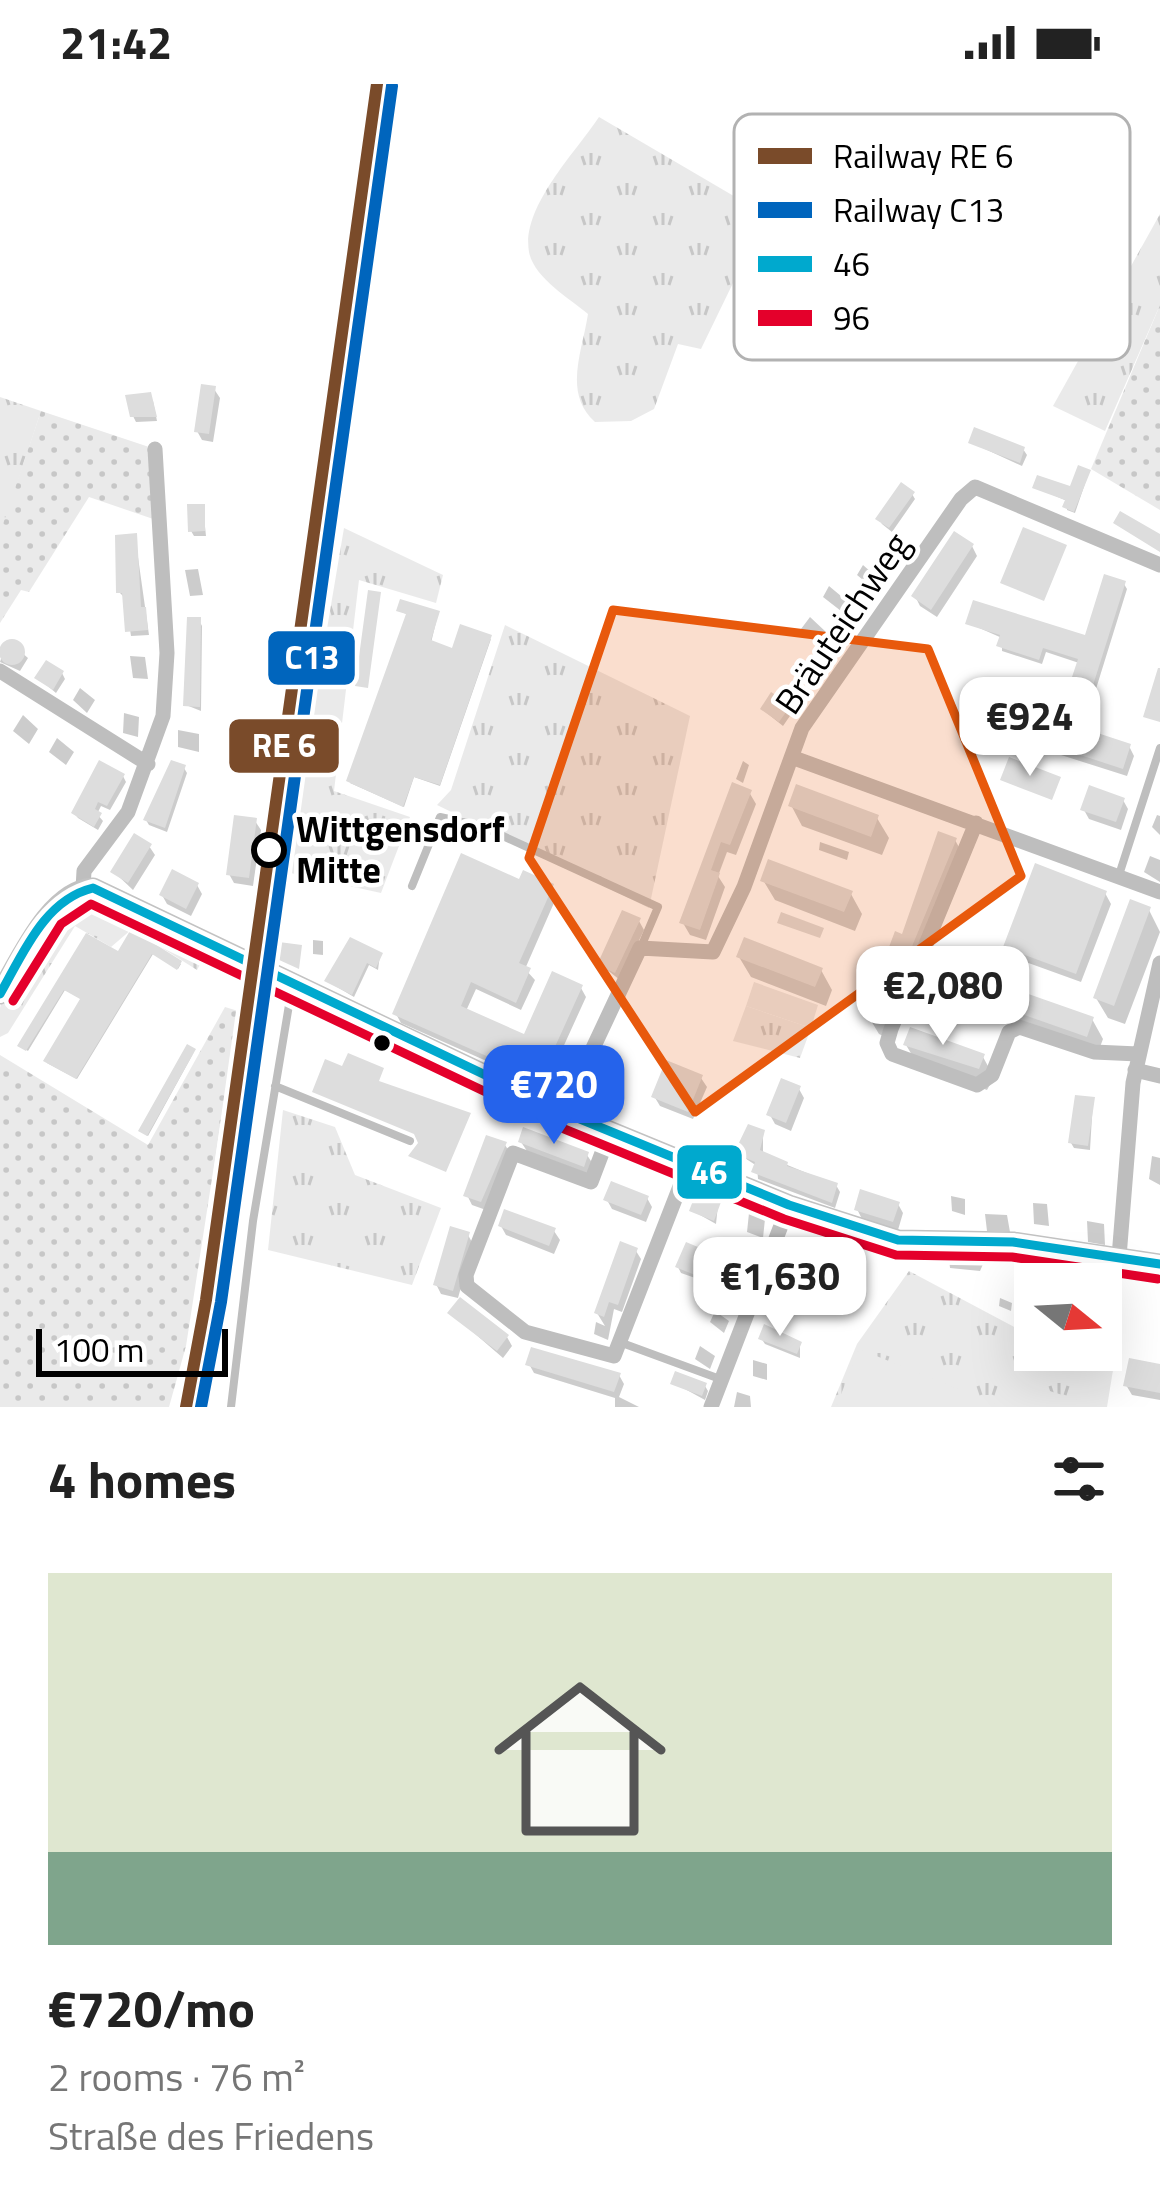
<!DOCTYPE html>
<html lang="en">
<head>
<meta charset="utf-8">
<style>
	:root { --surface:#fff; --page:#f2f2f2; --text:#222; --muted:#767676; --line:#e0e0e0; --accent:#2563eb }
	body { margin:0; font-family:"Titillium Web",sans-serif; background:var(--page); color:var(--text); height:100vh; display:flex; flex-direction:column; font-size:45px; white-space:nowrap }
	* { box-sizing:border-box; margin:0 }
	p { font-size:39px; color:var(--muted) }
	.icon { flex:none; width:66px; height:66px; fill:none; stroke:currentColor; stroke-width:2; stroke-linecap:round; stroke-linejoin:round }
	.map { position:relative; height:1323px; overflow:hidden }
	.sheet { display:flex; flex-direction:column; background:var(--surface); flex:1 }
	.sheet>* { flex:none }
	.needle { width:78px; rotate:108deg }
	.controls { position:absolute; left:1014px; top:1179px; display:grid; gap:24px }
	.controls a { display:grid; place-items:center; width:108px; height:108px; border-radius:0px; background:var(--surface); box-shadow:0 12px 48px #0002; font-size:60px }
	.scale { position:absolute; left:36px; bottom:30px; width:192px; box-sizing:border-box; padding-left:12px; border:6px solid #000; border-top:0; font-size:33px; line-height:42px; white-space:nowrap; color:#000; -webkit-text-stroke:9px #fff; paint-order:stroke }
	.price { position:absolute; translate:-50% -102px; padding:0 27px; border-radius:24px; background:#fff; color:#222; font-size:39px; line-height:78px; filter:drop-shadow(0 3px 6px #0008) }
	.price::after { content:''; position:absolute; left:50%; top:72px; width:36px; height:27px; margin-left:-18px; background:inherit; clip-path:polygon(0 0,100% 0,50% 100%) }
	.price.on { background:var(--accent); color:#fff }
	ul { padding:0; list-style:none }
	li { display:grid; align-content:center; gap:24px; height:636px; padding:0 48px }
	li+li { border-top:3px solid var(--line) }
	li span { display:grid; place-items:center; height:372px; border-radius:0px; color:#555 }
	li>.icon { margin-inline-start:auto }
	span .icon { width:216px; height:216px; fill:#fffc; stroke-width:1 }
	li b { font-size:51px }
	h2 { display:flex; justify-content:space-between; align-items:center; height:144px; padding:0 48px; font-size:51px }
	.status { display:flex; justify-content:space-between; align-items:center; height:84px; padding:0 60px; background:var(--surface); direction:ltr }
	.status svg { height:33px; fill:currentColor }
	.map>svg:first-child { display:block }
	.grass { fill:url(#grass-tufts) }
	.garden { fill:url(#garden-dots) }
	.pitch { fill:#eaeaea }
	.shadow { fill:#0003 }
	.building { fill:#ddd }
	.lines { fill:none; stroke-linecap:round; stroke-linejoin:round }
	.lane { stroke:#bebebe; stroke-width:8 }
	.street { stroke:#bebebe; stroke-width:15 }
	.secondary { stroke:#c2c2c2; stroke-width:21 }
	.bus-1-casing { stroke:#fff; stroke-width:18 }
	.bus-2-casing { stroke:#fff; stroke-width:18 }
	.bus-1 { stroke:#00a9ce; stroke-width:9 }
	.bus-2 { stroke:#e4002b; stroke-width:9 }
	.rail-1-casing { stroke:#fff; stroke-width:21 }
	.rail-2-casing { stroke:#fff; stroke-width:21 }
	.rail-1 { stroke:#7a4b2a; stroke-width:12 }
	.rail-2 { stroke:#0065bd; stroke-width:12 }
	.marked { fill:#e8590c; fill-opacity:0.2; stroke:#e8590c; stroke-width:9; stroke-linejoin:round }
	.stop-dot { fill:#fff; stroke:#000; stroke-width:6 }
	.bus-dot { fill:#000; stroke:#fff; stroke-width:4.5 }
	.labels { text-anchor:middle; stroke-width:9; stroke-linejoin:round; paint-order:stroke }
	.street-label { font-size:36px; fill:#000; stroke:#fff }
	.stop-label { font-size:36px; font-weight:bold; fill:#000; stroke:#fff; text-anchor:start }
	.key { fill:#fff; stroke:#b2b2b2; stroke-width:3 }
	.key-label { font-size:33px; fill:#000 }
	.line-badge { stroke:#fff; stroke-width:4.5 }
	.badge-label { font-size:33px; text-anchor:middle; font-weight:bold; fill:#fff }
</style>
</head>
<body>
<div class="status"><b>21:42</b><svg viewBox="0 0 49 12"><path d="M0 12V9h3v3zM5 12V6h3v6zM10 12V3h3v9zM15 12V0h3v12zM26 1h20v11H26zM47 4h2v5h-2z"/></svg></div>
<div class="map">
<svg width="1160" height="1323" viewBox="0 0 1160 1323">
	<defs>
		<pattern id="grass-tufts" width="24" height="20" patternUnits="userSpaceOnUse" patternTransform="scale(3)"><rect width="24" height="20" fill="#eaeaea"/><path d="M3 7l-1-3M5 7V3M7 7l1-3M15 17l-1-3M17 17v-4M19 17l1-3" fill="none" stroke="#c7c7c7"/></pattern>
		<pattern id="garden-dots" width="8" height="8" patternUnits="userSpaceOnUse" patternTransform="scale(3)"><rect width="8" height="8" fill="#eaeaea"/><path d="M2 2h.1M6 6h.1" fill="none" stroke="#c7c7c7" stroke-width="1.8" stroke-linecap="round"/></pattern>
	</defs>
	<rect width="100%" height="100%" fill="#fff"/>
	<path class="grass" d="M599,33L766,131L701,265L678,260L654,325L631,337L595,338C563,309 582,269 588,230C569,214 534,194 529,168C521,123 576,68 599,33Z
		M1160,130V221L1105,347L1053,322Z
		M0,313L41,327L1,449H0Z
		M344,444L443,491L436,519L359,496L334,707L410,733L381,809L286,788Z
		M505,541L690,632L649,824L437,721L451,706Z
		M98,816L207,868L197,886L132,845L111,863L75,842L8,949L0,953C0,944 0,932 0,924C9,891 62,816 98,816Z
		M746,922L811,944L800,974L733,957Z
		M283,1026L335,1043L355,1091L441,1124L412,1201L268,1166Z
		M909,1187L1035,1254V1266H1064L1113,1286L1107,1323H831L857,1260Z"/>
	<path class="garden" d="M1160,221V426L1091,385Z
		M41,327L155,365L159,437L89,413L29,508L21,506L0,539V449Z
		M225,923L238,927L186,1262L169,1323H0V971L148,1061Z"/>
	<path class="pitch" d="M754,898L818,921L811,944L746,922Z
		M859,1265L961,1306L954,1323H836Z
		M1002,1292L1088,1319L1087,1323H994Z"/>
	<path class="shadow" d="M214,305L220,314L213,358L202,356L197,347Z
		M153,317L157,337L136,338L133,332Z
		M972,359L1023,365L1027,371L1022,382Z
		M1089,388L1075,429L1067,426V417L1035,403L1072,406Z
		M912,410L915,415L892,448L882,440L879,435Z
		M203,423L206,452H194L191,447Z
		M135,452L149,551L131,552L125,514L119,508Z
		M972,462L977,472L937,533L920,522L915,512Z
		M863,481L880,496L874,505L857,491Z
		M198,485L203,511L190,512L185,486Z
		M1124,500L1127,505L1091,621L1070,610L1079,579L1046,568L1042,580L1002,567V554L968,539L1087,555Z
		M829,502L847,517L841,527L823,513Z
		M399,527L438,530L431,559L454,567L491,555L440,702L414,693L404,723L350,699L409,531Z
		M810,533L826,548L818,560L801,545Z
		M199,536L202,542L201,627L186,621Z
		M7,556L28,574L20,587L0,578Z
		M130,572L145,573L148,595L133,594Z
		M62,589L65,595L56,609L38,594Z
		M80,604L95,616L87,629L73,616Z
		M789,623L792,629L783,642L763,626Z
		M124,629L139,633L138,653L123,649Z
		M23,631L38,645L29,660L13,647Z
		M178,646L199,650V668L178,663Z
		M57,654L74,668L66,681L49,668Z
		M1056,661L1129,662L1134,672L1127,692L1061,671Z
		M743,677L749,681L743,699L736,695Z
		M184,684L187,689L167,748L149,741L146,736Z
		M123,692L126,698L110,726L101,722L97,730L103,737L98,746L78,734L74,729Z
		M734,702L749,708L756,720L736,771L727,768L718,792L725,803L706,856L690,851L683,839Z
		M1123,716L1128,725L1121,746L1089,735L1084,726Z
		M791,721L877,734L889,754L882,771L802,742Z
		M1157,731L1160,732V751L1152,743Z
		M255,737L261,746L253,802L234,799L229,790Z
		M955,756L966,776L892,956L879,950L867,930Z
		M820,758L849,768L847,776L819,766Z
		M149,762L155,771L133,806L114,788Z
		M1150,772L1160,776V798L1144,788Z
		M763,796L851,810L862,830L855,847L775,816Z
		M521,799L552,802L557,812L525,885L535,896L521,926L476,905L466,927L525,954L581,904L586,913L545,1003L401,939L396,930Z
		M197,801L202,810L191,832L167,820L162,811Z
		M1105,809L1111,820L1081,898L1012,873L1006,862Z
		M1149,826L1160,848L1125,940L1108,934L1096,914Z
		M639,837L644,846L620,896L601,881Z
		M132,849L181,880L178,885L153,870L77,995L47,979L83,916L65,906L28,967L22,963L87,853L119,871Z
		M313,856L323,857V871L313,870Z
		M380,871L378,886L369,881L354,913L327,897Z
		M739,873L821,886L832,906L826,922L751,893Z
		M1013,926L1092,935L1103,955L1097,971L1024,946Z
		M906,961L983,973L994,993L987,1006L918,981Z
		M194,968L148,1052L143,1049Z
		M701,994L707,1003L693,1035L660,1022L654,1012Z
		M799,1005L804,1014L791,1047L775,1040L770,1031Z
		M1093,1016L1090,1066L1074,1064L1071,1059Z
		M763,1049V1071L836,1101L840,1108L835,1124L758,1095L757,1082L737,1069Z
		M521,1058L587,1071L593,1080L589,1090L527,1067Z
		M505,1061L511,1070L486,1126L472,1121L467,1111Z
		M1152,1072L1160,1074V1101L1149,1095Z
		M951,1112L965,1115V1131L952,1127Z
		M647,1114L652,1123L646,1138L612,1125L607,1116Z
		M1033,1119L1047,1120L1049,1142L1034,1140Z
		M898,1120L903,1129L898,1146L862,1135L857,1125Z
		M718,1121L716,1140L693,1127Z
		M749,1129L765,1135L763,1154L747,1148Z
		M985,1130L1007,1131L1010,1148L987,1147Z
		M1087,1137L1104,1140L1105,1161L1088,1158Z
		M501,1142L554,1147L560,1156L554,1170L506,1151Z
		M468,1151L473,1160L458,1214L441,1210L436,1200Z
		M797,1157L813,1170L808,1182L791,1171Z
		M751,1160L762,1169L751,1196L741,1187Z
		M839,1163L857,1174L852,1187L834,1176Z
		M636,1167L641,1175L622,1228L614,1225L608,1256L594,1250L596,1238L605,1242L597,1229Z
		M703,1168L698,1195L681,1189L678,1183Z
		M949,1175H982L984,1178L980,1187L950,1184Z
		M1050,1192L1096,1200H1048Z
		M1101,1201L1108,1207L1106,1219L1101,1218Z
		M1027,1202L1035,1204V1223L1024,1216Z
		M1000,1214L1012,1219L1011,1227L999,1222Z
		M715,1227L729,1237L724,1249L710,1238Z
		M451,1229L507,1253L512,1262L503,1274Z
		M761,1254L800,1260V1274L765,1260Z
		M700,1262L715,1272L710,1285L695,1275Z
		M753,1276L767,1280V1296L753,1292Z
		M529,1280L619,1291L624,1300L619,1313L639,1323H615V1314L534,1289Z
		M1160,1283V1316L1132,1311L1126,1301Z
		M674,1299L705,1302L708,1307L705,1316Z
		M737,1308L750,1312L751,1323H734Z"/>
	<path class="building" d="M201,300L216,302L209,350L194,348Z
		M151,308L157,333H130L125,311Z
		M974,343L1025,363L1020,379L968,359Z
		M1078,381L1091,386L1074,428L1062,423L1065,416L1032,404L1037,391L1070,402Z
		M901,398L915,408L889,444L875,435Z
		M187,420H205V447L188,448Z
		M1120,427L1160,450V468L1113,439Z
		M1023,443L1067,461L1044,517L1000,499Z
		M954,447L974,460L931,526L911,512Z
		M137,449L141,523H146L148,546L125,548L122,509H116L115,451Z
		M1104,490L1126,497L1088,617L1066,611L1078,575L1043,564L1039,576L996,562L1000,551L965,540L973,516L1085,551Z
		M368,506L381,508L368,604L355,602Z
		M400,515L440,527L431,556L452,564L460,540L492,551L440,701L414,693L403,723L346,697L406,530L396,527Z
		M187,533H201L200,623L183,622Z
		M-1 568a13 13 0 1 1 26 0a13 13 0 1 1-26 0Z
		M46,576L64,587L53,606L34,594Z
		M1158,584H1160V638L1143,633Z
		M771,608L791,621L779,638L760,625Z
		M1061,637L1131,660L1123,685L1053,662Z
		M1009,673L1061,693L1052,716L1000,696Z
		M99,676L125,690L107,722L98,718L95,725L102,729L94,743L71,729Z
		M171,676L186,681L165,744L143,736Z
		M732,698L752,706L730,761L721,758L711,786L720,789L700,846L679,839Z
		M796,700L879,731L871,753L788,722Z
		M1089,701L1125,714L1116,738L1080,726Z
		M234,731L257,734L249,794L226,791Z
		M938,747L957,754L881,937L864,930L895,847L902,850Z
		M134,749L152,760L128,799L110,788Z
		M461,769L519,795L523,786L554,800L519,879L531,884L516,919L471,898L461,922L524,950L552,887L583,901L540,996L392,930Z
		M768,775L853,807L844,828L760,797Z
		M1035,779L1107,807L1076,890L1003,863Z
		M172,785L199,799L186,825L159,811Z
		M1130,815L1151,823L1114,922L1093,914Z
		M622,826L641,834L615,889L597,881Z
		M781,828L824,844L820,854L777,839Z
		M131,845L182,877L177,886L152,870L76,995L43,977L80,915L64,906L26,967L17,962L86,849L118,867Z
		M350,853L383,869L376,884L367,879L352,911L324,897Z
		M744,853L823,884L815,903L736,873Z
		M279,858L302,861L299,885L277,875Z
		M1017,906L1094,933L1087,953L1010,926Z
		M910,943L985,970L979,985L903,961Z
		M187,960L196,965L147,1052L138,1047Z
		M348,969L384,984L379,997L471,1029L446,1088L408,1072L418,1059L414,1050L312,1008L325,975L342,982Z
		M666,976L703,991L688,1028L651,1013Z
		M781,994L801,1002L786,1039L766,1031Z
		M1075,1011L1095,1013L1088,1062L1068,1059Z
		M748,1040L765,1046L760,1066L788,1078L787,1082L838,1099L832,1119L751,1088L755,1078L734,1069Z
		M523,1043L589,1068L584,1083L518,1058Z
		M486,1051L507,1058L481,1118L463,1112Z
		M611,1097L649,1112L641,1131L603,1116Z
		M860,1105L900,1118L893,1138L854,1126Z
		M696,1109L721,1118L714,1137L689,1127Z
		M504,1125L556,1144L549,1162L498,1142Z
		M450,1142L470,1148L453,1207L433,1201Z
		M620,1157L638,1164L618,1221L609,1218L604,1233L594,1229Z
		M686,1158L705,1166L695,1191L675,1183Z
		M460,1213L509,1251L497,1267L447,1229Z
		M764,1240L802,1258L797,1270L758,1255Z
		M531,1263L621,1289L614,1308L525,1281Z
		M1129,1274L1160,1280V1309L1123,1302Z
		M675,1287L707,1299L702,1312L670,1300Z"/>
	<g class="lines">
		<path class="lane" d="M1118,794L1160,664
			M412,802L440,733L481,742L658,823L641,863
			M275,1002L410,1057
			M622,1259L720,1295
			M231,1323L253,1137L292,903"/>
		<path class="street" d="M0,587L148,680
			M794,674L1160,808
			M976,739L891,945L887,959L892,970L977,1001L992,991L1009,948L1019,943L1094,968L1138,970
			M83,805L84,787L128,728L163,632L167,569L155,365
			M1135,986L1160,992
			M563,1028L640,864L713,868L744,803L802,644L961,415L975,403L1160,481
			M610,1048L591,1098L513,1069L466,1191L467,1202L525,1248L614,1272L688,1082
			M1119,1173L1133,999L1160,879
			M711,1323L789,1121"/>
		<path class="secondary" d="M0,910C20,877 50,806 93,804L563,1028L789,1121L898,1156L1013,1158L1160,1180"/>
		<defs>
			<path id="bus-1" d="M0,910C23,870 44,816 93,804L563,1028L789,1121L898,1156L1013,1158L1160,1180"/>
			<path id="bus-2" d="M13,917L61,840L91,820L557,1042L784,1135L896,1171L1012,1173L1158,1195"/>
		</defs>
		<use href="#bus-1" class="bus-1-casing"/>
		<use href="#bus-2" class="bus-2-casing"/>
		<use href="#bus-1" class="bus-1"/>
		<use href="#bus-2" class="bus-2"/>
		<defs>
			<path id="rail-1" d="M186,1323L206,1216L377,0"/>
			<path id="rail-2" d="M201,1323L221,1218L392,2"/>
		</defs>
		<use href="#rail-1" class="rail-1-casing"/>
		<use href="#rail-2" class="rail-2-casing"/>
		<use href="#rail-1" class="rail-1"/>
		<use href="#rail-2" class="rail-2"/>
	</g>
	<path class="marked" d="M613,526L928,565L1021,792L695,1028L529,774Z"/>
	<circle class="stop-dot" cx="269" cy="766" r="15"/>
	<circle class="bus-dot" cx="382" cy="959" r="10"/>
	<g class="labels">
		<g class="street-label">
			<text transform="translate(842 539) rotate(-56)" y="13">Bräuteichweg</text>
		</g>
		<g class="stop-label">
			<text x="296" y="758">Wittgensdorf<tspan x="296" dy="41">Mitte</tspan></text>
		</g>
	</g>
	<rect x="734" y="30" width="396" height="246" rx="18" class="key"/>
	<rect x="758" y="64" width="54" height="16" fill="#7a4b2a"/>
	<rect x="758" y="118" width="54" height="16" fill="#0065bd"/>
	<rect x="758" y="172" width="54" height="16" fill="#00a9ce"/>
	<rect x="758" y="226" width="54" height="16" fill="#e4002b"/>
	<g class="key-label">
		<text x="833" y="84">Railway RE 6</text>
		<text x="833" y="138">Railway C13</text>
		<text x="833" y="192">46</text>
		<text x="833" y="246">96</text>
	</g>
	<g class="line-badge">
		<rect x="266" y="545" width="91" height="58" rx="12" fill="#0065bd"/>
		<rect x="227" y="633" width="114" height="58" rx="12" fill="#7a4b2a"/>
		<rect x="675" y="1059" width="69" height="58" rx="12" fill="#00a9ce"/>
	</g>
	<g class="badge-label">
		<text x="312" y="585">C13</text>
		<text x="284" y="673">RE 6</text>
		<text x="709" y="1100">46</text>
	</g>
</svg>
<div class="controls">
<a><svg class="needle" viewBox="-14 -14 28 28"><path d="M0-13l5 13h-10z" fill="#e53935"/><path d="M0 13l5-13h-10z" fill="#767676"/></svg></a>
</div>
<div class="scale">100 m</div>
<b class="price" style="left:1030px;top:695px">€924</b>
<b class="price" style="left:943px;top:964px">€2,080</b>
<b class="price on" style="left:554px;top:1063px">€720</b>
<b class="price" style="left:780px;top:1255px">€1,630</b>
</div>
<section class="sheet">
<h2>4 homes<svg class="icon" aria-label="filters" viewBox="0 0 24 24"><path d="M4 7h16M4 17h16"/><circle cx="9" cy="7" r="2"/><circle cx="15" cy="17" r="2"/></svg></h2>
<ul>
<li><span style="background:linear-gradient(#dfe7d0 75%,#7fa58c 0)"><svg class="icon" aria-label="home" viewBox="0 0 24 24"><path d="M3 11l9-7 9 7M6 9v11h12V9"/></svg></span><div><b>€720/mo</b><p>2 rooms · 76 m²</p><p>Straße des Friedens</p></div></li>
</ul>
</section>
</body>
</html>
